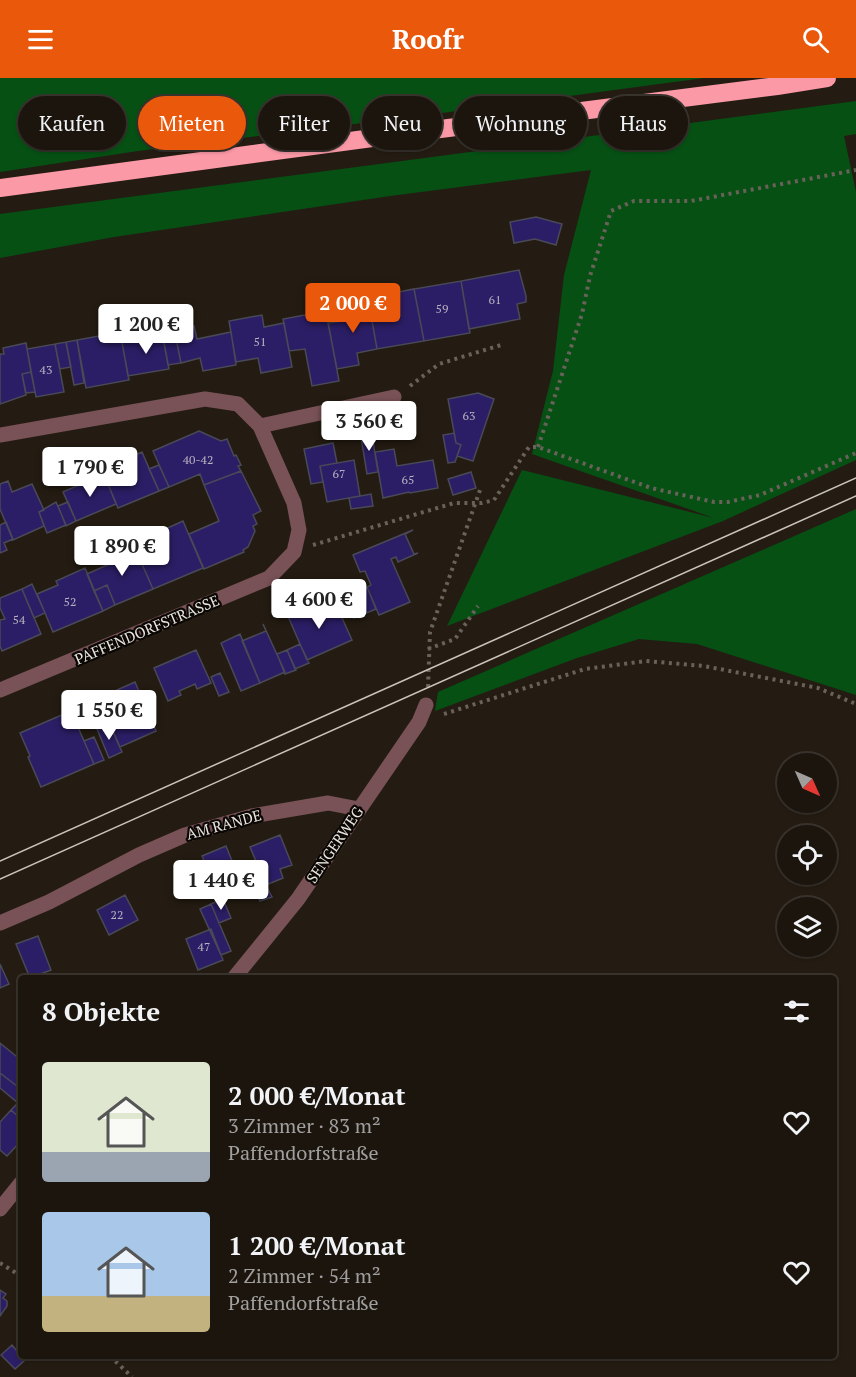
<!DOCTYPE html>
<html lang="de">
<head>
<meta charset="utf-8">
<style>
	:root { --surface:#1b150e; --page:#241e17; --text:#f1f3f6; --muted:#a09f9e; --line:#39342e; --accent:#ea580c }
	body { margin:0; font-family:"PT Serif",serif; background:var(--page); color:var(--text); height:100vh; display:flex; flex-direction:column; font-size:22px; white-space:nowrap }
	* { box-sizing:border-box; margin:0 }
	p { font-size:20px; color:var(--muted) }
	.icon { flex:none; width:33px; height:33px; fill:none; stroke:currentColor; stroke-width:2; stroke-linecap:round; stroke-linejoin:round }
	.map { position:relative; flex:1; overflow:hidden }
	.side { position:absolute; left:18px; top:897px; width:819px; height:384px; display:flex; flex-direction:column; background:var(--surface); border-radius:6px; box-shadow:0 2px 4px #0004,0 0 0 2px var(--line) }
	.side>* { flex:none }
	.guide { position:absolute; left:18px; top:18px; width:820px; height:54px; display:flex; gap:12px }
	.needle { width:39px; rotate:135deg }
	.tools { position:absolute; left:777px; top:675px; display:grid; gap:12px }
	.tools a { display:grid; place-items:center; width:60px; height:60px; border-radius:50%; background:var(--surface); box-shadow:0 2px 4px #0004,0 0 0 2px var(--line); font-size:30px }
	.price { position:absolute; translate:-50% -51px; padding:0 14px; border-radius:6px; background:#fff; color:#222; font-size:20px; line-height:39px; filter:drop-shadow(0 2px 3px #0008) }
	.price::after { content:''; position:absolute; left:50%; top:36px; width:18px; height:14px; margin-left:-9px; background:inherit; clip-path:polygon(0 0,100% 0,50% 100%) }
	.price.on { background:var(--accent); color:#fff }
	ul { padding:0; list-style:none }
	li { display:flex; align-items:center; gap:18px; height:150px; padding:0 24px }
	li span { display:grid; place-items:center; flex:none; width:168px; height:120px; border-radius:6px; color:#555 }
	li>.icon { margin-inline-start:auto }
	span .icon { width:72px; height:72px; fill:#fffc; stroke-width:1 }
	li b { font-size:26px }
	h2 { display:flex; justify-content:space-between; align-items:center; height:72px; padding:0 24px; font-size:26px }
	.pill { padding:0 21px; border-radius:27px; background:var(--surface); box-shadow:0 2px 4px #0004,0 0 0 2px var(--line); font-size:21px; line-height:54px }
	.pill.on { background:var(--accent); color:#fff }
	header { display:flex; justify-content:space-between; align-items:center; height:78px; padding:0 24px; background:var(--accent); color:#fff; font-size:27px; font-weight:600 }
	.map>svg:first-child { display:block }
	.green { fill:#065014 }
	.building { fill:#2c1e66; stroke:#494957; stroke-width:1.5 }
	.lines { fill:none; stroke-linecap:round; stroke-linejoin:round }
	.path { stroke:#69625a; stroke-width:4; stroke-dasharray:3 4.5; stroke-linecap:butt }
	.street { stroke:#795257; stroke-width:15 }
	.highway { stroke:#fc99a7; stroke-width:18 }
	.tram { stroke:#cac4bd; stroke-width:1.5 }
	.labels { text-anchor:middle; stroke-width:4.5; stroke-linejoin:round; paint-order:stroke }
	.number-label { font-size:12px; fill:#bab2c0 }
	.street-label { font-size:15px; fill:#eae4de; stroke:#0a0704 }
</style>
</head>
<body>
<header><svg class="icon" aria-label="menu" viewBox="0 0 24 24"><path d="M4 6h16M4 12h16M4 18h16"/></svg>Roofr<svg class="icon" aria-label="search" viewBox="0 0 24 24"><circle cx="10" cy="10" r="6"/><path d="M15 15l6 6"/></svg></header>
<div class="map">
<svg width="856" height="1299" viewBox="0 0 856 1299">
	<rect width="100%" height="100%" fill="#241c12"/>
	<path class="green" d="M0,0H704L427,37L138,73L0,94Z
		M856,23V56L844,58L856,114V382L723,443L447,548L522,392L714,440L532,376L553,293L564,197L591,92L390,118L114,159L0,180V136Z
		M856,431V617L697,566L639,561L577,580L435,633L438,614Z"/>
	<path class="building" d="M536,139L562,146L556,167L535,161L514,165L510,144Z
		M519,192L526,218V224L517,226L520,241L469,251L461,203Z
		M461,203L470,255L424,263L414,211Z
		M414,211L424,263L377,271L368,220Z
		M368,220L377,271L357,275L359,287L337,291L328,245L348,242L345,224Z
		M326,233L339,303L312,308L305,271L289,273L283,241Z
		M262,237L264,249L284,245L292,289L261,295L258,280L236,284L229,243Z
		M194,248L197,261L231,254L236,287L203,293L200,280L181,285L174,250L175,251Z
		M174,250L181,285L168,287L162,254Z
		M120,254L129,302L86,310L77,262Z
		M162,254L169,291L128,298L122,264Z
		M77,262L84,305L74,307L66,264Z
		M66,264L71,289L60,291L55,266Z
		M26,265L31,294L22,296L26,317L0,326V276H4L3,270Z
		M55,266L64,314L36,319L27,271Z
		M31,294L35,314L26,315L22,296Z
		M478,315L494,321L473,383L457,378L461,367L456,365L448,321Z
		M371,351L378,394L367,396L360,353Z
		M199,353L221,363L227,361L234,378L236,377L241,387L238,388L241,393L204,407L200,396L169,409L153,373Z
		M454,355L456,365L461,367L455,384L448,385L443,357Z
		M333,365L337,385L320,388L323,404L311,406L304,371Z
		M394,371L397,388L433,382L438,410L410,415L409,414L383,420L375,374Z
		M142,374L159,413L118,430L100,387L119,378L121,383Z
		M354,382L360,418L327,424L320,388Z
		M159,387L169,409L159,413L149,391Z
		M241,393L261,433L253,437L257,446L253,448L255,453L248,469L243,472L244,474L204,491L189,456L219,443L204,407Z
		M471,394L476,410L453,417L448,401Z
		M104,396L116,426L76,443L63,414Z
		M8,403L12,414L32,406L44,432L39,434L44,448L13,462L0,431V406Z
		M371,416L373,428L351,431L349,420Z
		M56,424L66,447L47,455L39,434Z
		M68,424L76,443L66,448L58,428Z
		M183,443L203,490L153,511L142,486L168,475L159,454Z
		M6,444L13,461L4,465L7,472L0,475V447Z
		M413,452L405,456L414,476L418,475L398,484L396,479L391,481L410,524L379,537L367,509L371,507L365,493L360,494L353,477Z
		M135,470L153,511L115,527L107,507L94,513L87,496L114,484L113,480Z
		M85,490L103,533L53,554L37,516L58,507L56,503Z
		M32,506L45,535L34,540L22,511Z
		M107,507L115,527L103,533L94,513Z
		M367,509L376,531L354,540L345,518Z
		M22,511L41,556L2,573L0,568V542L5,541L0,530V520Z
		M334,522L352,562L307,582L287,536L300,531L302,536L317,530L319,534L333,528L331,523Z
		M263,546L285,594L260,605L242,563L266,553Z
		M240,556L260,605L241,613L221,565Z
		M300,566L309,585L295,591L287,572Z
		M196,572L211,605L197,611L195,606L179,613L181,617L168,623L154,590Z
		M287,572L296,592L285,596L277,576Z
		M220,595L229,614L219,618L211,599Z
		M135,604L156,653L120,669L99,620Z
		M71,633L94,686L41,709L28,679L30,678L20,655Z
		M109,645L122,674L109,680L97,651Z
		M94,659L104,682L94,686L84,663Z
		M280,757L292,787L280,791L283,800L266,807L250,769Z
		M226,768L241,805L218,815L202,778Z
		M263,801L272,819L260,823L253,805Z
		M125,817L138,842L109,857L97,832Z
		M223,821L231,840L219,845L211,826Z
		M211,826L231,873L221,877L200,831Z
		M211,851L223,882L198,892L186,861Z
		M38,858L51,892L30,900L16,866Z
		M0,886L9,906L0,910Z
		M0,965L21,982V1011L0,995Z
		M0,995L21,1011V1022L18,1025L0,1010Z
		M21,1022V1041L11,1032Z
		M11,1032L21,1041V1063L7,1078L0,1072V1044Z
		M0,1212L6,1216L3,1220L7,1223V1228L0,1238Z
		M12,1267L21,1278L26,1281L15,1291L1,1277Z"/>
	<g class="lines">
		<path class="path" d="M410,308L439,286L501,267
			M538,369L582,236L590,198L611,133L634,123H691L856,92
			M313,467L454,425H482L494,422L529,369H538L651,410L714,424H728L760,417L856,375
			M428,571L455,561L478,528
			M428,609L430,554L480,412
			M444,636L585,591L646,583L704,588L818,610L856,626
			M0,1185L21,1198
			M110,1278L132,1299"/>
		<path class="street" d="M260,348L394,319
			M0,357L205,321L238,326L260,348L294,425L299,452L294,474L269,500L0,612
			M0,845L49,824L139,777L185,757L252,738L328,725L359,731
			M234,900L298,821L419,644L426,627
			M0,1131L21,1105"/>
		<path class="highway" d="M0,110L417,54L777,8L827,0"/>
		<path class="tram" d="M0,783L856,400
			M0,801L856,418"/>
	</g>
	<g class="labels">
		<g class="number-label">
			<text x="495" y="226">61</text>
			<text x="442" y="235">59</text>
			<text x="260" y="268">51</text>
			<text x="46" y="296">43</text>
			<text x="469" y="342">63</text>
			<text x="198" y="386">40-42</text>
			<text x="339" y="400">67</text>
			<text x="408" y="406">65</text>
			<text x="70" y="528">52</text>
			<text x="19" y="546">54</text>
			<text x="117" y="841">22</text>
			<text x="204" y="873">47</text>
		</g>
		<g class="street-label">
			<text transform="translate(147 552) rotate(-23)" y="5">PAFFENDORFSTRASSE</text>
			<text transform="translate(224 747) rotate(-15)" y="5">AM RANDE</text>
			<text transform="translate(335 767) rotate(-56)" y="5">SENGERWEG</text>
		</g>
	</g>
</svg>
<div class="tools">
<a><svg class="needle" viewBox="-14 -14 28 28"><path d="M0-13l5 13h-10z" fill="#e53935"/><path d="M0 13l5-13h-10z" fill="#a09f9e"/></svg></a>
<a><svg class="icon" aria-label="locate" viewBox="0 0 24 24"><circle cx="12" cy="12" r="6"/><path d="M12 2v4M12 18v4M2 12h4M18 12h4"/></svg></a>
<a><svg class="icon" aria-label="layers" viewBox="0 0 24 24"><path d="M12 4l9 5-9 5-9-5zM3 14l9 5 9-5"/></svg></a>
</div>
<b class="price on" style="left:353px;top:256px">2 000 €</b>
<b class="price" style="left:146px;top:277px">1 200 €</b>
<b class="price" style="left:369px;top:374px">3 560 €</b>
<b class="price" style="left:90px;top:420px">1 790 €</b>
<b class="price" style="left:122px;top:499px">1 890 €</b>
<b class="price" style="left:319px;top:552px">4 600 €</b>
<b class="price" style="left:109px;top:663px">1 550 €</b>
<b class="price" style="left:221px;top:833px">1 440 €</b>
<div class="guide">
<a class="pill">Kaufen</a>
<a class="pill on">Mieten</a>
<a class="pill">Filter</a>
<a class="pill">Neu</a>
<a class="pill">Wohnung</a>
<a class="pill">Haus</a>
</div>
<section class="side">
<h2>8 Objekte<svg class="icon" aria-label="filters" viewBox="0 0 24 24"><path d="M4 7h16M4 17h16"/><circle cx="9" cy="7" r="2"/><circle cx="15" cy="17" r="2"/></svg></h2>
<ul>
<li><span style="background:linear-gradient(#dfe7d0 75%,#9aa5b1 0)"><svg class="icon" aria-label="home" viewBox="0 0 24 24"><path d="M3 11l9-7 9 7M6 9v11h12V9"/></svg></span><div><b>2 000 €/Monat</b><p>3 Zimmer · 83 m²</p><p>Paffendorfstraße</p></div><svg class="icon" aria-label="heart" viewBox="0 0 24 24"><path d="M12 20l-8-8c-3-5 5-10 8-4 3-6 11-1 8 4z"/></svg></li>
<li><span style="background:linear-gradient(#a9c7e8 70%,#c2b280 0)"><svg class="icon" aria-label="home" viewBox="0 0 24 24"><path d="M3 11l9-7 9 7M6 9v11h12V9"/></svg></span><div><b>1 200 €/Monat</b><p>2 Zimmer · 54 m²</p><p>Paffendorfstraße</p></div><svg class="icon" aria-label="heart" viewBox="0 0 24 24"><path d="M12 20l-8-8c-3-5 5-10 8-4 3-6 11-1 8 4z"/></svg></li>
</ul>
</section>
</div>
</body>
</html>
